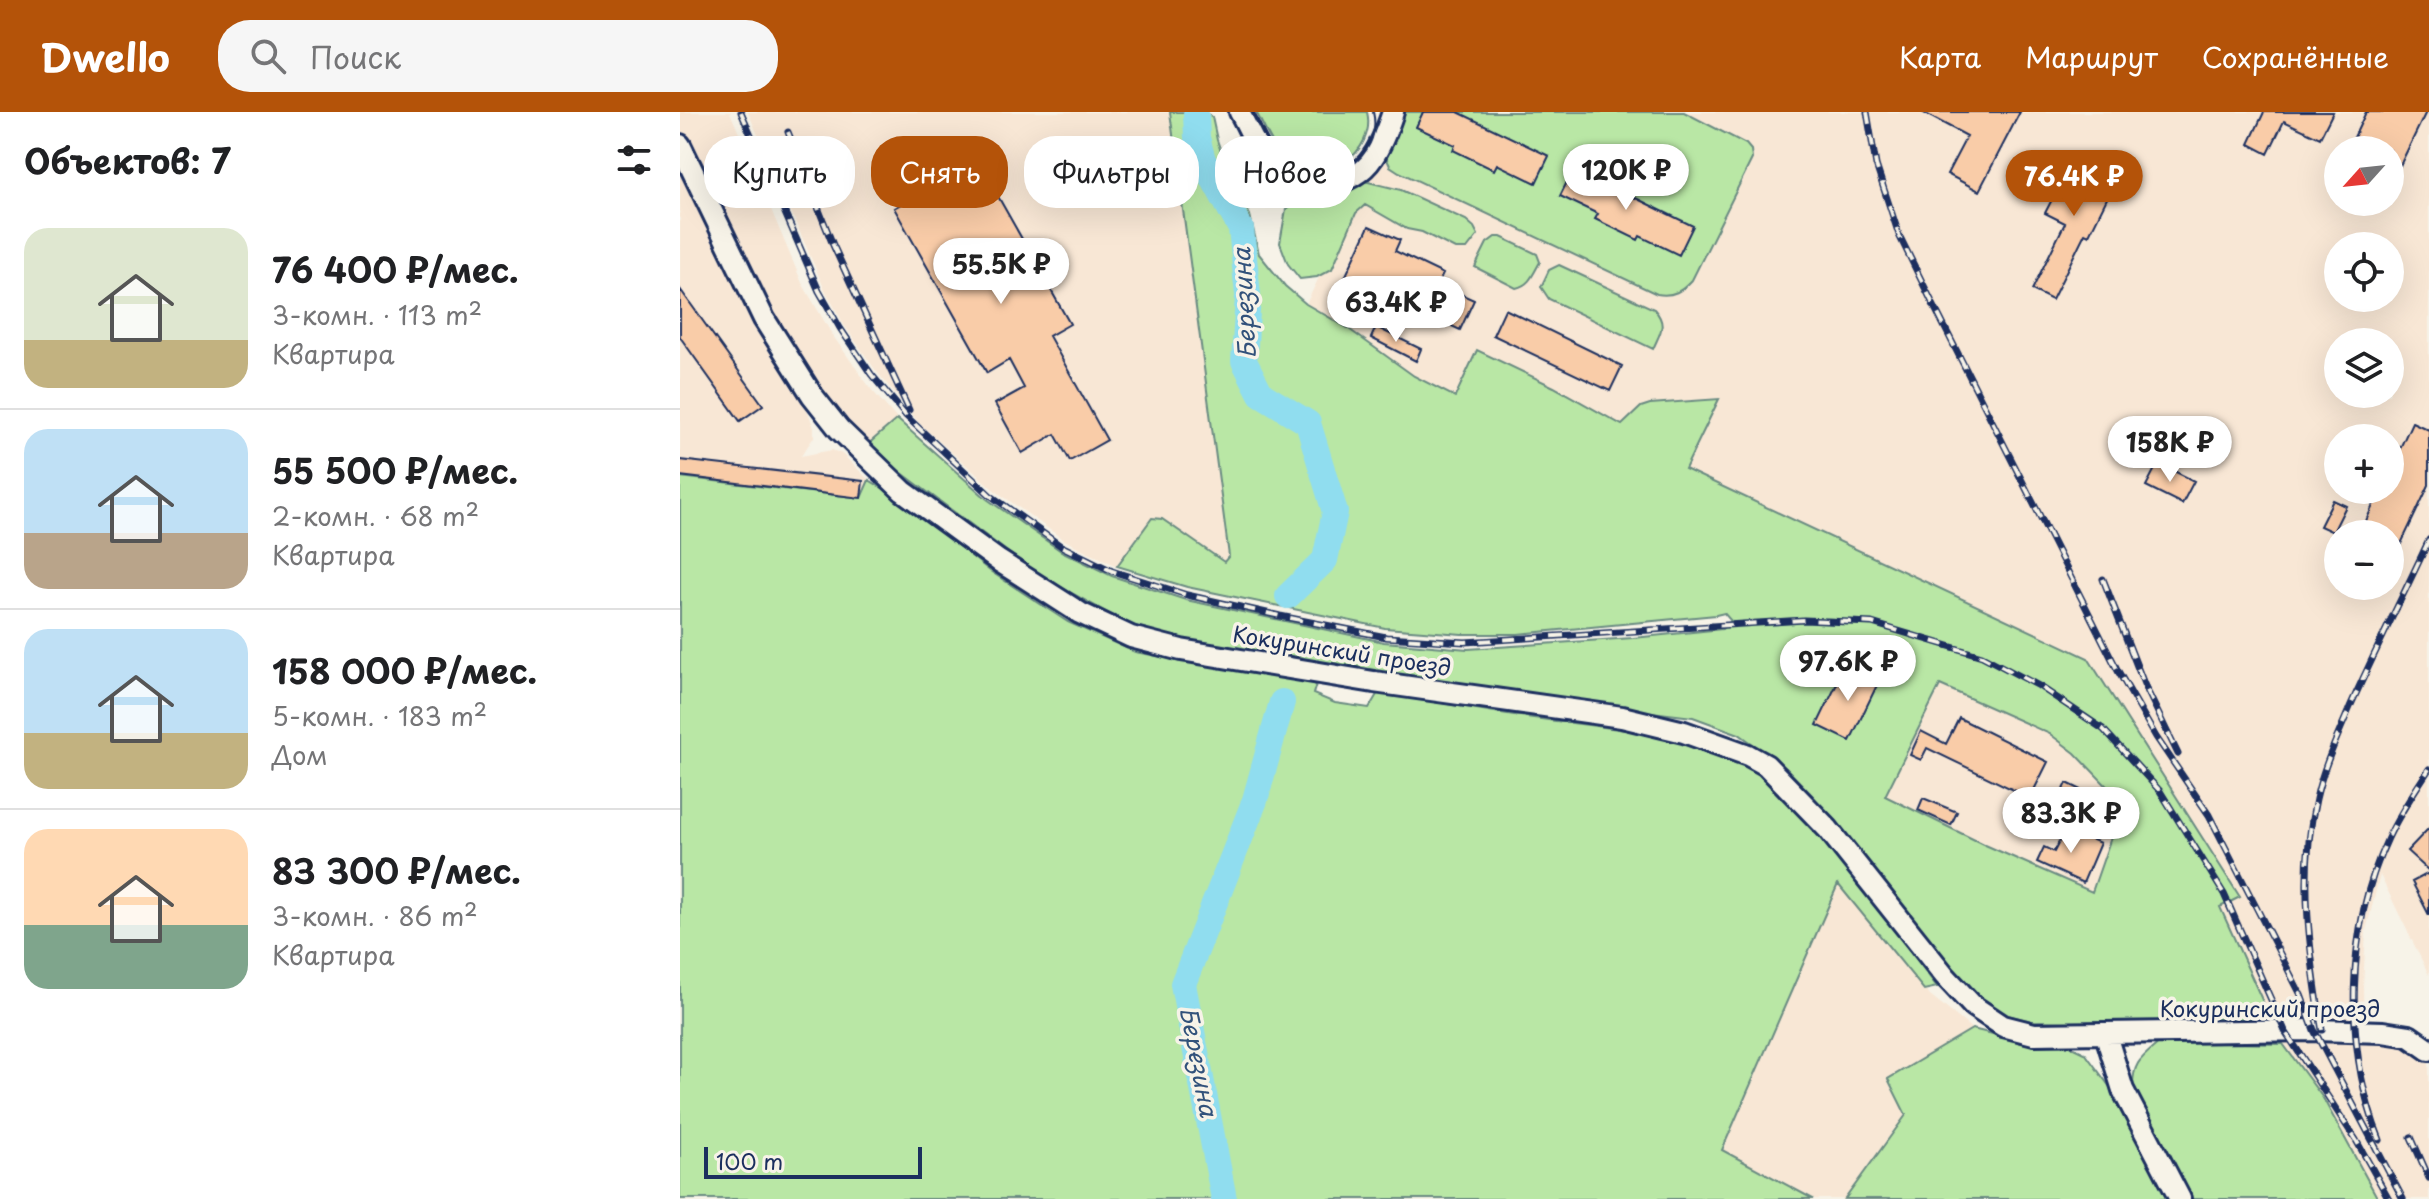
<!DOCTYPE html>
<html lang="ru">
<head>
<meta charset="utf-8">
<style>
	:root { --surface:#fff; --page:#f6f6f6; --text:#202124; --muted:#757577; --line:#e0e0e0; --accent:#b45309 }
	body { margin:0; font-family:"Playpen Sans",sans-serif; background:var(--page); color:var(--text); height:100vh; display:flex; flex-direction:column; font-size:30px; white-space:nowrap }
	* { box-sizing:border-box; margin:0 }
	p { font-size:26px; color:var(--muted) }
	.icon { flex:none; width:44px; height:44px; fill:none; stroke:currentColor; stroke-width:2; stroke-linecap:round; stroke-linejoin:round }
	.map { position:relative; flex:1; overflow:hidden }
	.side { display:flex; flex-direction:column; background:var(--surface); width:680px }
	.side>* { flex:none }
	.guide { position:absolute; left:24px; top:24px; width:760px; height:72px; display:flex; gap:16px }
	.needle { width:52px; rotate:243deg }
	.controls { position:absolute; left:1644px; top:24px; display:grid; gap:16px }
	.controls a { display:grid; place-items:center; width:80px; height:80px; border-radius:50%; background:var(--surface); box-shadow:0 8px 32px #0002; font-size:40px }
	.scale { position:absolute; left:24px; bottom:20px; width:218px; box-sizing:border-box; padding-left:8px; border:4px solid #1b2f5e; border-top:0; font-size:22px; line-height:28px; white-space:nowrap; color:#1b2f5e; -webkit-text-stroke:6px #f7f3e8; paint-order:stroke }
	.price { position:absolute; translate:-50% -68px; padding:0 18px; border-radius:28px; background:#fff; color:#222; font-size:26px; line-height:52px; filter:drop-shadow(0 2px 4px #0008) }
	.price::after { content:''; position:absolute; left:50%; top:48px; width:24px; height:18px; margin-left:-12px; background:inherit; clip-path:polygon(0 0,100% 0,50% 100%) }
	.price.current { background:var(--accent); color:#fff }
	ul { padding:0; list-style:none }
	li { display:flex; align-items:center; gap:24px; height:200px; padding:0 24px }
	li+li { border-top:2px solid var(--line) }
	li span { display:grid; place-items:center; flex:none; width:224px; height:160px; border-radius:24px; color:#555 }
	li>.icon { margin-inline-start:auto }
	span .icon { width:96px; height:96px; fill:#fffc; stroke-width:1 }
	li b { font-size:34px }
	h2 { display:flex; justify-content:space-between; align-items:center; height:96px; padding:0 24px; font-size:34px }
	.chip { padding:0 28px; border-radius:32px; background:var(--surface); box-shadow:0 8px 32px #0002; font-size:28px; line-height:72px }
	.chip.current { background:var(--accent); color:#fff }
	header { display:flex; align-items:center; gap:48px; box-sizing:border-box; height:112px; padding:0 40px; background:var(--accent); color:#fff }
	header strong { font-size:38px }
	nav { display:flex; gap:44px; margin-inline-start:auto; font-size:28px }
	.search { width:560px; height:72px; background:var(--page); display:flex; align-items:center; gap:20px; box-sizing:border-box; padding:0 28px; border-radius:32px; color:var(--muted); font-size:30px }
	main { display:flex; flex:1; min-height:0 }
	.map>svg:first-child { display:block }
	.built { fill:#f8e7d5; fill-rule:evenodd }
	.green { fill:#b9e7a5; stroke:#6a8b82; stroke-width:2; fill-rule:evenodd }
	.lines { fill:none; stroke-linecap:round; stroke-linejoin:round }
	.river { stroke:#90ddef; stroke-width:26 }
	.building { fill:#f9cca8; stroke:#1b2f5e; stroke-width:2 }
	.minor-casing { stroke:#1b2f5e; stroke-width:26 }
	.minor { stroke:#f7f3e8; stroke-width:20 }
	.tram { stroke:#1b2f5e; stroke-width:2 }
	.rail-casing { stroke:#1b2f5e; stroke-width:7 }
	.rail { stroke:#f7f3e8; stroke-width:4; stroke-dasharray:12; stroke-linecap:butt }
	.labels { text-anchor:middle; stroke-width:7; stroke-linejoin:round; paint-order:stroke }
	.street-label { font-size:22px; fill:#1b2f5e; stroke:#f7f3e8 }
	.water-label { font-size:24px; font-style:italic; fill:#32527b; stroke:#f7f3e8 }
</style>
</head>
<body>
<header>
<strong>Dwello</strong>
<div class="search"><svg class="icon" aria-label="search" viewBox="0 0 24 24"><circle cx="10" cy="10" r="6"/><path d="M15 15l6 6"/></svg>Поиск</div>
<nav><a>Карта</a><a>Маршрут</a><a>Сохранённые</a></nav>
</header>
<main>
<section class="side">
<h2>Объектов: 7<svg class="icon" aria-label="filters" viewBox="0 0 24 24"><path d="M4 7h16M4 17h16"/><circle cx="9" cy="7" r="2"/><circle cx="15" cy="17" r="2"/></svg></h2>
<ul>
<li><span style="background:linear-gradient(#dfe7d0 70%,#c2b280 0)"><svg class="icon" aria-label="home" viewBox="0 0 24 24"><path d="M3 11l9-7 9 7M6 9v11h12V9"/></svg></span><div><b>76 400 ₽/мес.</b><p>3-комн. · 113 m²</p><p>Квартира</p></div></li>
<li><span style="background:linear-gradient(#bfe0f5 65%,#b9a48a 0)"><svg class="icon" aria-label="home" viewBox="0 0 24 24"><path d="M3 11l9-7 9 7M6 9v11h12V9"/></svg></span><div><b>55 500 ₽/мес.</b><p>2-комн. · 68 m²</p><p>Квартира</p></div></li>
<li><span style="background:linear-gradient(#bfe0f5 65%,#c2b280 0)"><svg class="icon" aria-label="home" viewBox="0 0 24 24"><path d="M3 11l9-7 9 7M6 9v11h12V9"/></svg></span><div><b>158 000 ₽/мес.</b><p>5-комн. · 183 m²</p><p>Дом</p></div></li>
<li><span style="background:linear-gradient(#ffd9b3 60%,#7fa58c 0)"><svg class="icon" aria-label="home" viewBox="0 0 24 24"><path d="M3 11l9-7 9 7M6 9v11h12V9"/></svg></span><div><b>83 300 ₽/мес.</b><p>3-комн. · 86 m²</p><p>Квартира</p></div></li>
</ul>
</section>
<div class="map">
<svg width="1749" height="1087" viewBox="0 0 1749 1087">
	<rect width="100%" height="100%" fill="#f7f3e8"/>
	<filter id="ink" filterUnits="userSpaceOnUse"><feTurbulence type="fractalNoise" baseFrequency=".0125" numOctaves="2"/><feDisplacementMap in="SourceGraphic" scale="16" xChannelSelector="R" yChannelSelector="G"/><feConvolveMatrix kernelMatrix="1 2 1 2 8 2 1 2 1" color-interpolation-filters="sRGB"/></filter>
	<g filter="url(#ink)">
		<path class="built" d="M0,0H50L122,171L153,224L191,277L217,307L186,334L164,312L88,203L0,18Z
			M68,0H490L550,444L545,450L482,407L472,406L437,454L384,428L313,377L240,312L196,259L164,213L144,176Z
			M717,0H1749V863L1700,763L1686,818L1683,875L1684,928L1693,927L1731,935L1749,949V1087H1698L1643,986L1603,932L1592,910L1539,795L1560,785L1408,546L1005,357L1038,287L970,292L961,295L942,313L874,275L775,285L734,264L626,192L702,37ZM1658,38H1710V90H1658ZM1658,134H1710V186H1658ZM1658,230H1710V282H1658ZM1658,326H1710V378H1658ZM1658,422H1710V474H1658Z
			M0,57L78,210L124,289L134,316V325L121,344L152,338L162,342L189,368L181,386L0,365Z
			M1260,572L1370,622L1395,641L1443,691L1412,781L1303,732L1205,684Z
			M1159,771L1244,878L1292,917L1209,967L1227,1003L1165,1087H1133L1041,1038Z"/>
		<path class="green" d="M490,0H526L532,5L537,28L550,65L570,103L579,142L605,174L626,192L666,215L734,264L775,285L797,238L874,275L942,313L961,295L970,292L1039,287L1005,357L1408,546L1560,785L1540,795L1592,910L1424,911L1352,909L1323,902L1293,882L1263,848L1132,683L1106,656L1059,622L1013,605L946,597L572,543L453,515L357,462L186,334L217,307L307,387L381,439L432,464L506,488L704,530L788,537L953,526L1042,517L1051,509L1044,501L1036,503L838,522H782L705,516L507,475L437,454L472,406L482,407L544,450L549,444ZM1260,573L1370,622L1395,641L1443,691L1412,780L1303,732L1205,684Z
			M576,0H687C697,40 644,77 610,52C594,40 585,16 576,0Z
			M718,0H1004L1066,32L1071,38L1072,47L1012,168C1002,179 993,185 977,182L719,60L710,54L705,43Z
			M680,68L721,78L786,108L794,115L798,123L787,137H775L742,120L727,117L685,93L676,101L652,157L637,165L620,167L608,152L600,131L606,97L619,86L635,85Z
			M815,125H821L857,142L860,150C853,162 850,173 836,176L795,155L807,131Z
			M879,153L974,197C988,213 980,220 973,237L869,187L861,175L869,158Z
			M0,365L181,386L189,368L217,385L310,459L388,510L455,540L636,572L633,582L655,591L689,596L699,579C752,590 806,599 861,607C928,616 1028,622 1083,663C1119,690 1146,728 1172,763C1201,800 1229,837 1257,875L1244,878L1158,772L1042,1038L1133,1087H0Z
			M1292,917L1338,928L1382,930L1405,941L1435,982L1488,1087H1165L1226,1003L1208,967Z
			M1480,930L1603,932L1643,986L1698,1087H1510L1453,978C1452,951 1461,946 1480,930Z"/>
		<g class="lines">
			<path class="river" d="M516,3L517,26L523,48L561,117L568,183L564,249L581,282L628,311L655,400L645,448L608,484
				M544,1087L503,872L575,688L602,590"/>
		</g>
		<path class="building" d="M743,0H778L869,44L856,71L817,52L814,58L773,38L775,33L736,15Z
			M1242,0H1340L1299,79L1267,62L1287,24Z
			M1584,0H1653L1640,26L1604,9L1588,42L1569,32Z
			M1686,0H1746L1710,74V38H1668Z
			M208,40L223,65L210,73L194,48Z
			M1395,43L1438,64L1409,123L1405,121L1372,188L1352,178L1385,111L1365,101Z
			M298,49L390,212L369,224L427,328L390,349L375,322L342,341L315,292L344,276L329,248L307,261L214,96Z
			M894,56L1013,114L999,143L960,124L958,128L915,107L918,102L880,84Z
			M689,114L720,128L715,139L763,162L758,172L794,188L780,218L696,178L691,189L661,174Z
			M0,177L83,293L60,309L0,225Z
			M825,197L942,254L930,279L813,223Z
			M696,215L741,237L736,249L691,226Z
			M1732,310L1749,318V373L1710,455V422H1680L1700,378H1710V358Z
			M0,348L183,369L181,386L0,364Z
			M1478,351L1514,369L1502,392L1466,374Z
			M1653,388L1666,394L1653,420L1640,414Z
			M1166,553L1199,569L1170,629L1137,613Z
			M1279,606L1368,650L1350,686L1247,636L1241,648L1230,643L1241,619L1266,632Z
			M1387,671L1418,686L1421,681L1433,687L1423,709L1379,688Z
			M1243,686L1277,700L1271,713L1238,698Z
			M1386,716L1420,731L1403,771L1357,750L1364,735L1374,740Z
			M1749,716V759L1727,739Z
			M1749,761V803L1732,770Z"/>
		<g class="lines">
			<defs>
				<path id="minor" d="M560,0C571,19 579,43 595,58C622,84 673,76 693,45C702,32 708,15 713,0
					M0,33L84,207L132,283L159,317L223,379L319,449L400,501L451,525L501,538L694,570L942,605L1004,620L1068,643L1086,653L1148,717L1265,864L1293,894L1323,914L1354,922L1634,918L1703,920L1729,924L1749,938
					M1426,923L1443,978L1500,1087"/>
			</defs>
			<use href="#minor" class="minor-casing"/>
			<use href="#minor" class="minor"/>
			<path class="tram" d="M571,0C581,18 591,46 610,57C648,82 704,44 693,0"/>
			<defs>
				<path id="rail" d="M61,0L139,179L160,216L191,262L226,304L310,383L381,434L432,459L507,483L600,504L706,525L785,530L1124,508L1192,511L1302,544L1359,574L1423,617L1480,679L1544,782L1605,919L1676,1028L1709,1087
					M1187,0L1196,53L1219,123L1254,194L1438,559L1476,625L1529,703L1621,883L1634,918L1723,1087
					M108,20L153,133L229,298
					M1423,467L1464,572L1498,642
					M1642,918C1630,842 1618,764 1636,687C1643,655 1658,624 1670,595C1695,539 1723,484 1749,428
					M1731,1025L1749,1066
					M1700,1028C1663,936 1666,815 1708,726C1719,702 1734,680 1749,657"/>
			</defs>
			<use href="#rail" class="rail-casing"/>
			<use href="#rail" class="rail"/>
		</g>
	</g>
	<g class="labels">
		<g class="street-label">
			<text transform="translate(662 539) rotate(9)" y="8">Кокуринский проезд</text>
			<text x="1590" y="905">Кокуринский проезд</text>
		</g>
		<g class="water-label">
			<text transform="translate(565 191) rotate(-93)" y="8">Березина</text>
			<text transform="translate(518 950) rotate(79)" y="8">Березина</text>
		</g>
	</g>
</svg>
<div class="controls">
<a><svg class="needle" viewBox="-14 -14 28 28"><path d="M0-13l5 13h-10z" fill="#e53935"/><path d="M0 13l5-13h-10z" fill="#757577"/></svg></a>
<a><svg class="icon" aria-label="locate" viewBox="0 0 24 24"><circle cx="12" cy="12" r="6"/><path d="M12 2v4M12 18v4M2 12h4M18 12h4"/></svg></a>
<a><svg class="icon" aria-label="layers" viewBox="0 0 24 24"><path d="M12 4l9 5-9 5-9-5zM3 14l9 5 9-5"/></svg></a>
<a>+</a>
<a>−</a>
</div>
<div class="scale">100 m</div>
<b class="price" style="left:946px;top:100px">120K ₽</b>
<b class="price current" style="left:1394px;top:106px">76.4K ₽</b>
<b class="price" style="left:321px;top:194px">55.5K ₽</b>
<b class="price" style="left:716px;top:232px">63.4K ₽</b>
<b class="price" style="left:1490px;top:372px">158K ₽</b>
<b class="price" style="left:1168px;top:591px">97.6K ₽</b>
<b class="price" style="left:1391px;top:743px">83.3K ₽</b>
<div class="guide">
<a class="chip">Купить</a>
<a class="chip current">Снять</a>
<a class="chip">Фильтры</a>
<a class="chip">Новое</a>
</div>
</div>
</main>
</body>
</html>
